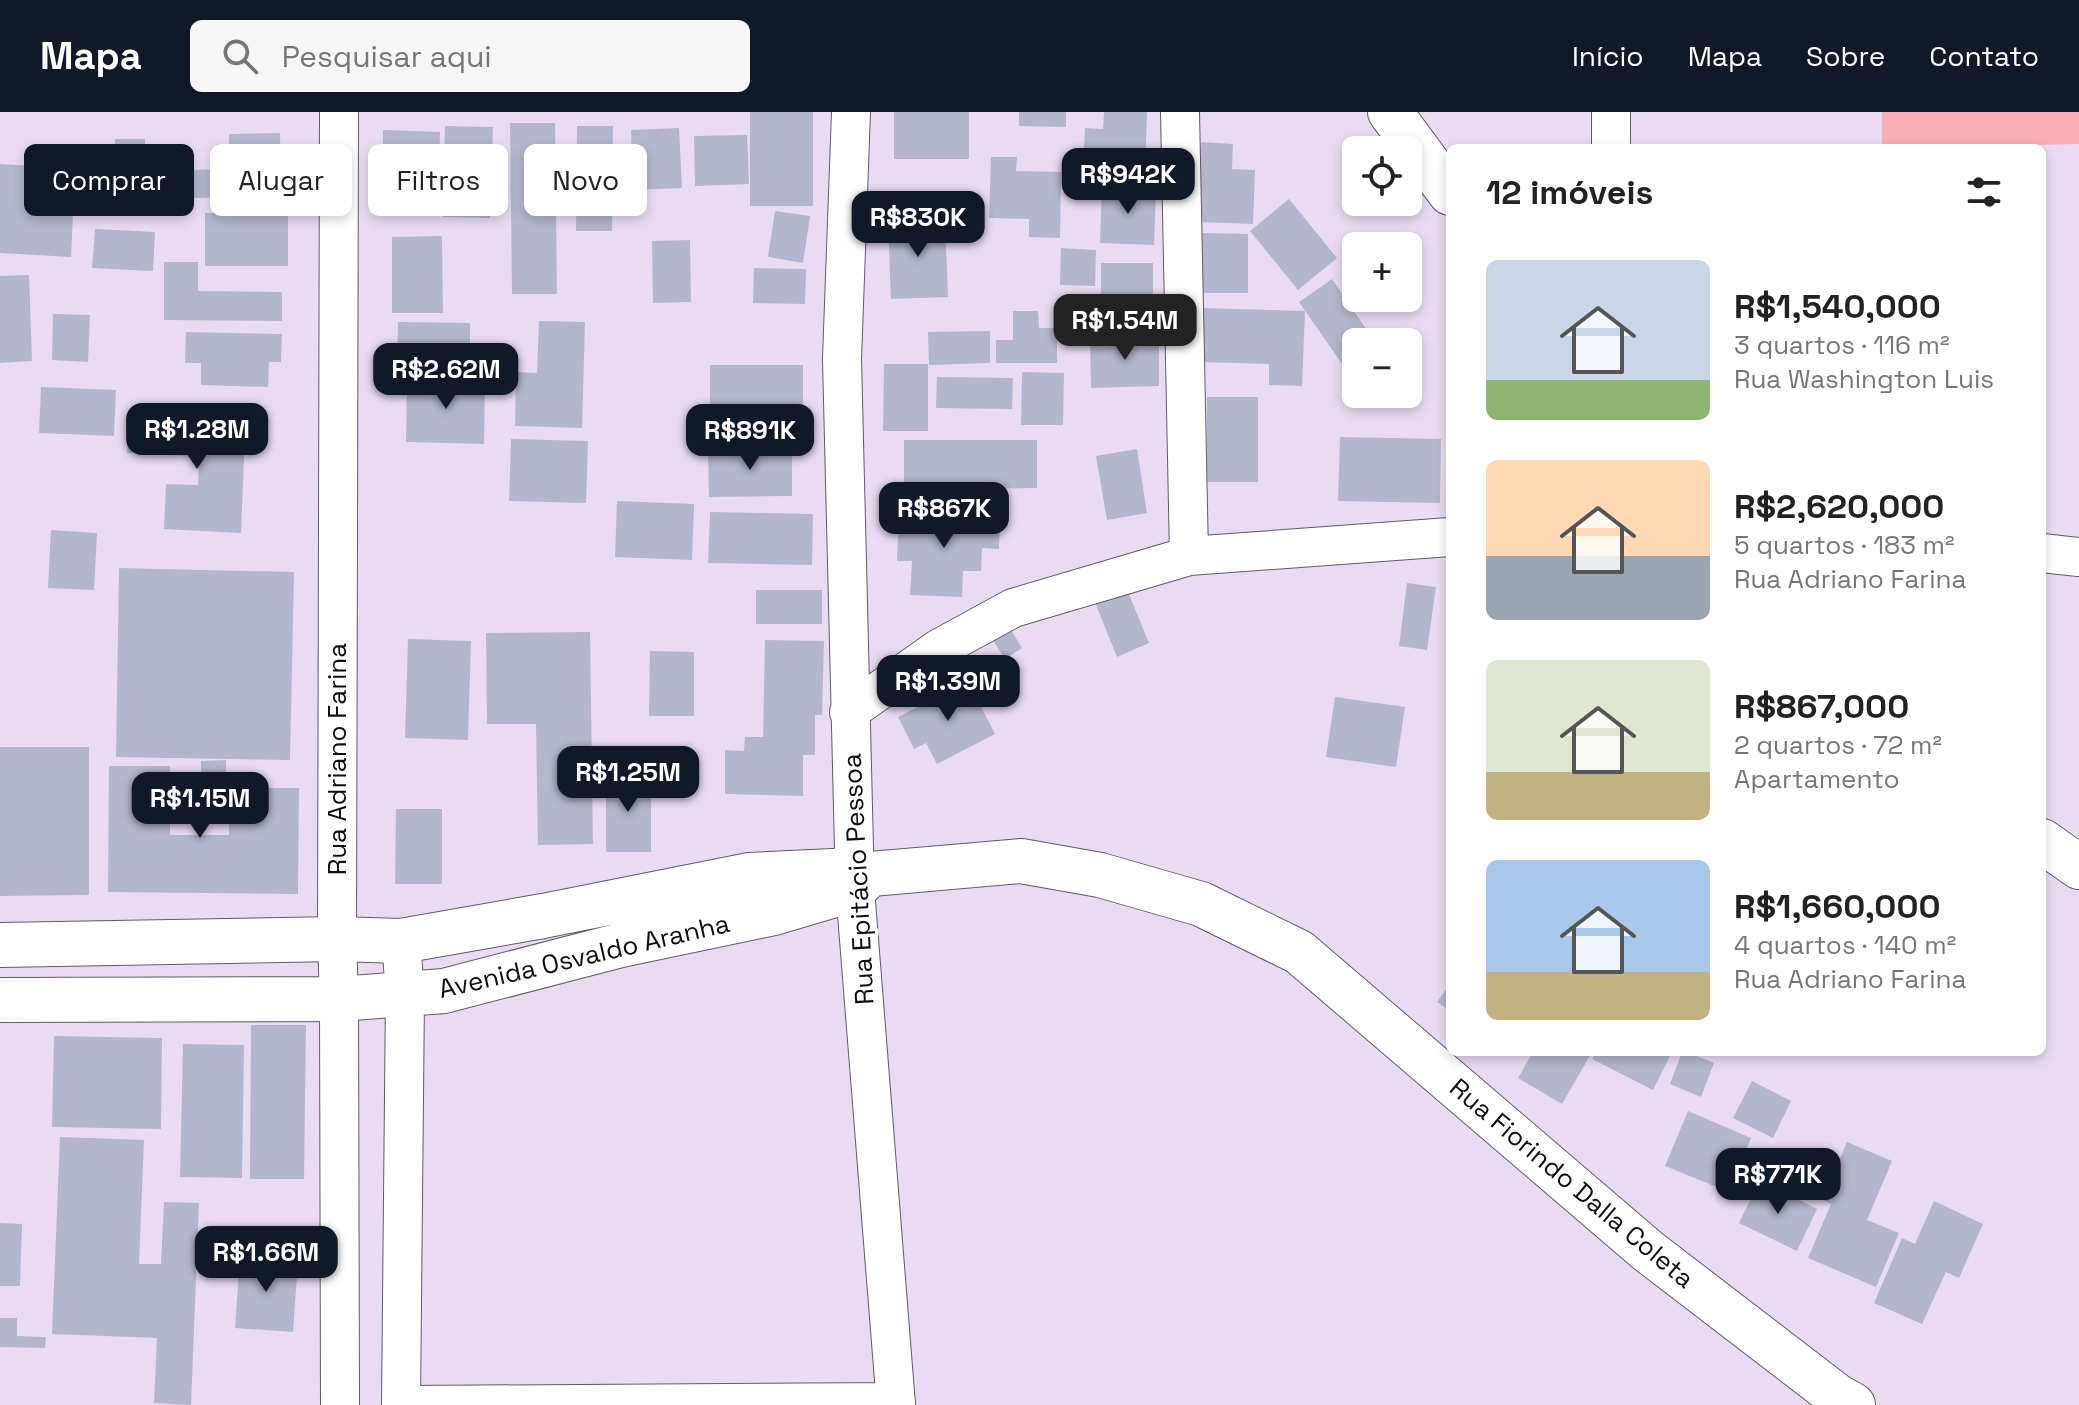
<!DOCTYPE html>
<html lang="pt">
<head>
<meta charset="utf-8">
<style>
	:root { --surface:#fff; --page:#f6f6f6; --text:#222; --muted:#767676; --accent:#111827 }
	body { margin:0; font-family:"Space Grotesk",sans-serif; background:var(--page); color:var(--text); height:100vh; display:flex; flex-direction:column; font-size:30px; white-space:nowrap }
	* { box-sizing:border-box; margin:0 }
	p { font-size:26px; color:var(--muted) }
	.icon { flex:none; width:44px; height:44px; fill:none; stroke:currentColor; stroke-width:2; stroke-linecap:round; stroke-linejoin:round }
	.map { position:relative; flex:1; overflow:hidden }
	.sheet { position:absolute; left:1446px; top:32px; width:600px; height:912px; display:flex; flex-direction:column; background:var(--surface); border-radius:12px; box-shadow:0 4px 12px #0003 }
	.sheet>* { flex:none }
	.banner { position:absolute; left:24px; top:32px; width:760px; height:72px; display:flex; gap:16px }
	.fabs { position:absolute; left:1342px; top:24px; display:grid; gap:16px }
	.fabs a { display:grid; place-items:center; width:80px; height:80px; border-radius:12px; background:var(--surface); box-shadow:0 4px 12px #0003; font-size:40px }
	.price { position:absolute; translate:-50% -68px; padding:0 18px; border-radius:16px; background:var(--accent); color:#fff; font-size:26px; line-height:52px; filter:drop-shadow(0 2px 4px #0008) }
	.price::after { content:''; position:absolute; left:50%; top:48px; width:24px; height:18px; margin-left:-12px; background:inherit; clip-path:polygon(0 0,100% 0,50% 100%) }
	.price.active { background:#222; color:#fff }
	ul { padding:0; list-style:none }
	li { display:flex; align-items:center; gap:24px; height:200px; padding:0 40px }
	li span { display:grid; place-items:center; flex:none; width:224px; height:160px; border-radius:12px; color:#555 }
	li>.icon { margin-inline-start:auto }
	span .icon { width:96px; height:96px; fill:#fffc; stroke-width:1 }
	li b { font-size:34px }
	h2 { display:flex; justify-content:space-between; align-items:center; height:96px; padding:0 40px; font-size:34px }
	.pill { padding:0 28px; border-radius:12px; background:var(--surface); box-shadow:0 4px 12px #0003; font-size:28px; line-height:72px }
	.pill.active { background:var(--accent); color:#fff }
	header { display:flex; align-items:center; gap:48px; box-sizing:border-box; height:112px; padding:0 40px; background:var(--accent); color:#fff }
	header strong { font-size:38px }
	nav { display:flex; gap:44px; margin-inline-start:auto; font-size:28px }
	.search { width:560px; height:72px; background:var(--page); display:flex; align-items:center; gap:20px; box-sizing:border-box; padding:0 28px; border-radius:12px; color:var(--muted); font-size:30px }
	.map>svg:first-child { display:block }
	.green { fill:#f9afb5 }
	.building { fill:#b4b6cd }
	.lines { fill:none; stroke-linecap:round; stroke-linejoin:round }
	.minor-casing { stroke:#64596b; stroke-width:40 }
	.major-casing { stroke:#64596b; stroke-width:46 }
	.highway-casing { stroke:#64596b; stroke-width:46 }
	.minor { stroke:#fff; stroke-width:38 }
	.major { stroke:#fff; stroke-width:44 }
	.highway { stroke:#fff; stroke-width:44 }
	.labels { text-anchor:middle; stroke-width:7; stroke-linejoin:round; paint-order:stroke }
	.street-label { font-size:26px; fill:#100b12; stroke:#fff }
</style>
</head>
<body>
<header>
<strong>Mapa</strong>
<div class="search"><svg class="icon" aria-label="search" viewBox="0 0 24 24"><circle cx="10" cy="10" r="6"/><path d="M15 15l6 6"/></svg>Pesquisar aqui</div>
<nav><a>Início</a><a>Mapa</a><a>Sobre</a><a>Contato</a></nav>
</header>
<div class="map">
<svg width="2079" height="1293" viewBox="0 0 2079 1293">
	<rect width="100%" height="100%" fill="#e9dcf2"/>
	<path class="green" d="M1882,0H2079V32L1882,36Z"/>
	<path class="building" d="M750,0H813V94H750Z
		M894,0H969V47H894Z
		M1019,0H1066V15L1019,14Z
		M1104,0H1147L1145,62L1083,60L1085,16L1103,17Z
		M510,11H555L557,182H512Z
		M445,14L493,15L490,106L443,105Z
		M577,14H613L612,119H576Z
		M679,16L682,76L633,78L631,18Z
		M383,18L440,20L439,74L382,73Z
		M280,21L281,85L186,86V58L229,57V22Z
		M747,23L749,72L695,74L694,24Z
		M115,27H145V100H80L79,49H114Z
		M1201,30L1233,32L1232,57L1255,58L1253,112L1198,110Z
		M40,34L76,36L71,145L0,141V52L39,54Z
		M991,45H1017L1016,59L1061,60L1060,126L1029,125V107L989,106Z
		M1102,76L1156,78L1154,133L1100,131Z
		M1289,87L1337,146L1298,178L1250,119Z
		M775,99L810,104L803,151L768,145Z
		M205,101H288V154H205Z
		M945,107L948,185L891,187L888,109Z
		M95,117L155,120L153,159L92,156Z
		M1202,121L1248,122V181H1203Z
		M442,124L443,201H392V125Z
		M690,128L691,190L653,191L652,129Z
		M1061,136L1096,138L1095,174L1060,173Z
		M164,150H198V179L282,180V209L164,208Z
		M1101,151H1153V207H1101Z
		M754,156L806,157L805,192L753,191Z
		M29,163L32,249L0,251V164Z
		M1332,167L1375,230H1356V272L1299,190Z
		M1202,196L1305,199L1302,274L1269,273V252L1200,250Z
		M1013,199H1038L1039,216H1057V251H996V228H1013Z
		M53,202L90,203L88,250L52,248Z
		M539,209L585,210L582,316L515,314L516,260L537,261Z
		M398,210L470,211V259L397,258Z
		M990,219V251L929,253L928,220Z
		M186,220L282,222L281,250H269L268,275L201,273V251H185Z
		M1090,225H1159V274L1091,276Z
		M884,252H928V319H883Z
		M710,253H803V301H710Z
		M1022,260L1064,261L1063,313H1021Z
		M937,265L1013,266L1012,297L936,296Z
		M407,267L485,268L484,332L406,330Z
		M41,275L116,278L114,324L39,321Z
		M1207,285H1258V370H1207Z
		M183,296L213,298L212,320L245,322L241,421L164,417L166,372L198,373L199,344L127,341L129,308L182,310Z
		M1340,325L1441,327L1440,391L1338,389Z
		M511,327L588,329L586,391L509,389Z
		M904,328H1037V376L904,377Z
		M792,335V384L709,385L708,336Z
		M1137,337L1147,401L1107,408L1096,344Z
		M617,389L694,392L692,448L615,445Z
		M710,400L813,402L812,453L708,451Z
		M899,402L1000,405L999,437L982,436L981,459H963L962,485L910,483L912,449H897Z
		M51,418L97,421L94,478L48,476Z
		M119,456L294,460L290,648L116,645Z
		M1124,470L1149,531L1117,545L1092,483Z
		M1407,471L1436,475L1427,538L1399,534Z
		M756,478H822V512H756Z
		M1005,508L1022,536L1005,547L987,519Z
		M590,520L593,732L538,733L536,612H487L486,521Z
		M408,527L471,529L468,628L405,626Z
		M765,528L824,529L822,603H815V643H803V684L725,682V638L744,639L745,625H763Z
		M650,539L694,540V604H649Z
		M968,569L995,622L937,652L926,631L914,637L898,605Z
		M1335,585L1405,595L1396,655L1326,645Z
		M0,635H89V783L0,784Z
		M226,648V680H201V649Z
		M109,654H170V723H229V676H299L298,782L108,780Z
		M606,665H651V740H606Z
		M396,697H442V772H395Z
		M1450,872V899L1437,890Z
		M251,913H306L304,1067H250Z
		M54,924L162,926L161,1017L52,1015Z
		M183,932L244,933L242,1066L180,1065Z
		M1533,940H1592L1562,992L1518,966Z
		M1596,940H1672L1653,978L1592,947Z
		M1682,940H1687L1714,951L1701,985L1670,972Z
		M1752,969L1791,989L1773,1026L1733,1006Z
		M1688,999L1751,1026L1729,1080L1665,1054Z
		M60,1025L144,1028L139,1152H161L164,1090L199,1091L191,1293L154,1291L157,1226L52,1222Z
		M1847,1030L1892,1049L1867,1108L1899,1121L1876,1175L1808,1146L1831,1092L1823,1088Z
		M1760,1068L1817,1097L1797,1139L1739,1111Z
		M1934,1089L1983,1112L1959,1166L1946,1160L1922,1212L1874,1191L1902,1126L1915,1132Z
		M0,1111L22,1112L20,1174H0Z
		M240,1144L298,1148L293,1220L235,1216Z
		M0,1206H17V1224L46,1225L45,1236L0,1235Z"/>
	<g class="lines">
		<defs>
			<path id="minor" d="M339,0L337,827L339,887L340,1293
				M851,0L842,247L855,777L896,1293
				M1180,0L1189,444
				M1611,0V36
				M2042,441L2079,445
				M849,600L938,537L1013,496L1189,444L1450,425
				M401,829L405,882L401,1293
				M408,1293L896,1290"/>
			<path id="major" d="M0,833L337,827L401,829L543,804L749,763L855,758L871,762L1021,749L1100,763L1201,792L1299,840L1648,1139L1837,1284L1853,1293
				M0,888L339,887L444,879L621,833L774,801L855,777L863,769"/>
			<path id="highway" d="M1390,0L1450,81
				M2042,729L2079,755"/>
		</defs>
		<use href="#minor" class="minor-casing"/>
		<use href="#major" class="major-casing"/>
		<use href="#highway" class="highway-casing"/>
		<use href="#minor" class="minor"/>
		<use href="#major" class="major"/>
		<use href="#highway" class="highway"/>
	</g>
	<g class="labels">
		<g class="street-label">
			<text transform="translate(337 647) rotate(-90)" y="9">Rua Adriano Farina</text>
			<text transform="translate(858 767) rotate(-93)" y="9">Rua Epitácio Pessoa</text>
			<text transform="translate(584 844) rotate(-13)" y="9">Avenida Osvaldo Aranha</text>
			<text transform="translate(1572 1071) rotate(40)" y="9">Rua Fiorindo Dalla Coleta</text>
		</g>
	</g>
</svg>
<div class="fabs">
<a><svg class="icon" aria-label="locate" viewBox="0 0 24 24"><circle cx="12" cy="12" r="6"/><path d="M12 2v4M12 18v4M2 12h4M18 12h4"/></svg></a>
<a>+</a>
<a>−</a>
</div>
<b class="price" style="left:1128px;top:104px">R$942K</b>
<b class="price" style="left:918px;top:147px">R$830K</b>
<b class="price active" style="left:1125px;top:250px">R$1.54M</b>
<b class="price" style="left:446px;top:299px">R$2.62M</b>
<b class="price" style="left:197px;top:359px">R$1.28M</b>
<b class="price" style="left:750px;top:360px">R$891K</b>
<b class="price" style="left:944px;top:438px">R$867K</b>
<b class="price" style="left:948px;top:611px">R$1.39M</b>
<b class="price" style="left:628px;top:702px">R$1.25M</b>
<b class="price" style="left:200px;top:728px">R$1.15M</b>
<b class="price" style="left:1778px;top:1104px">R$771K</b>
<b class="price" style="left:266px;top:1182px">R$1.66M</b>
<div class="banner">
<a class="pill active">Comprar</a>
<a class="pill">Alugar</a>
<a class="pill">Filtros</a>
<a class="pill">Novo</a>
</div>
<section class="sheet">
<h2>12 imóveis<svg class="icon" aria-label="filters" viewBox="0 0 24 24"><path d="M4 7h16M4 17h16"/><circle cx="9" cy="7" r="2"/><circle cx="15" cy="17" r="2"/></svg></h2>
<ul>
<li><span style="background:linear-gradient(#c9d6e8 75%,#8fb573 0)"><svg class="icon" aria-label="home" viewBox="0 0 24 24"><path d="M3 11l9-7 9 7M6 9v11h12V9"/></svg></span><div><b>R$1,540,000</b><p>3 quartos · 116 m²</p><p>Rua Washington Luis</p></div></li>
<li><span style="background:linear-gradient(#ffd9b3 60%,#9aa5b1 0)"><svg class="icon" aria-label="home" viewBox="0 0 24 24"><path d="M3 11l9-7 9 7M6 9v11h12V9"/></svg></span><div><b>R$2,620,000</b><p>5 quartos · 183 m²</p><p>Rua Adriano Farina</p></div></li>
<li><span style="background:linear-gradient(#dfe7d0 70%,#c2b280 0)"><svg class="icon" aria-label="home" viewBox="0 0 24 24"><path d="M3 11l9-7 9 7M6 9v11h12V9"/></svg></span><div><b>R$867,000</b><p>2 quartos · 72 m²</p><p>Apartamento</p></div></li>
<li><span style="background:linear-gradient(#a9c7e8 70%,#c2b280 0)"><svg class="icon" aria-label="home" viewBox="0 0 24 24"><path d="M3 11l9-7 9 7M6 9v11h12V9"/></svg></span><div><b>R$1,660,000</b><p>4 quartos · 140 m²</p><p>Rua Adriano Farina</p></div></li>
</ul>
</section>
</div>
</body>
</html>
